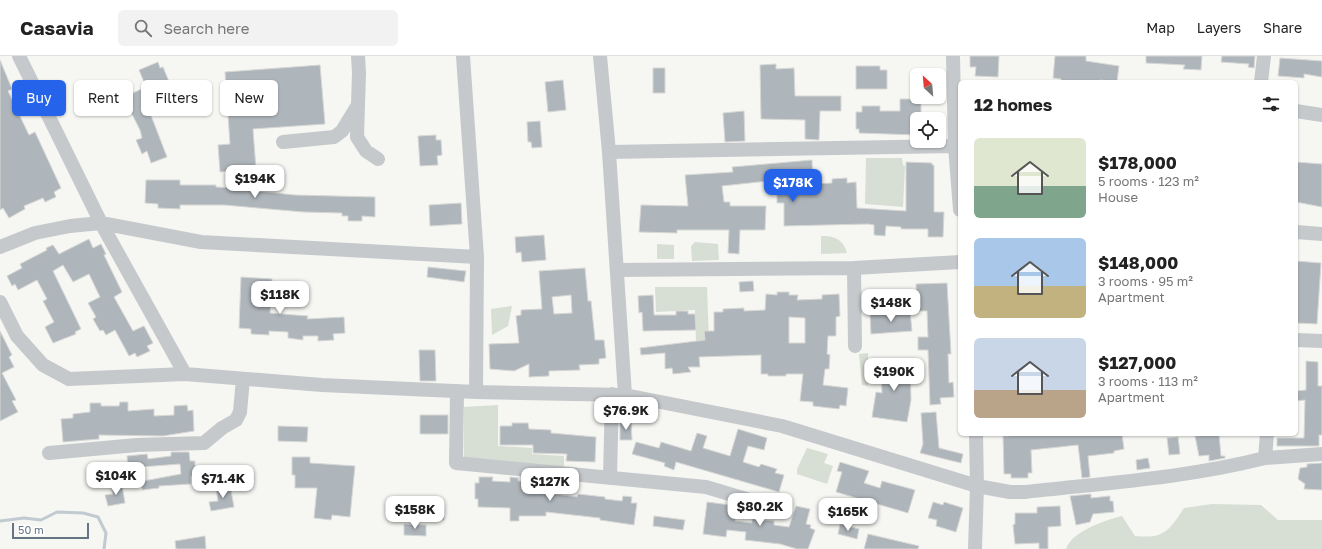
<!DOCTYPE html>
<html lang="en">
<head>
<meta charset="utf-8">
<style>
	:root { --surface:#fff; --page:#f2f2f2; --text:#222; --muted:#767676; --line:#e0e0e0; --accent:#2563eb }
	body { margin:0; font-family:"Golos Text",sans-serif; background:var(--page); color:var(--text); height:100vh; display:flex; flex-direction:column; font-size:15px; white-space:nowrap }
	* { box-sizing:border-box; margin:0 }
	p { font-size:13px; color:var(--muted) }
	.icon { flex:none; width:22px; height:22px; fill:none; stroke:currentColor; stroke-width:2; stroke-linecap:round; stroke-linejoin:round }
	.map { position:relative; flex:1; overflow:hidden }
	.drawer { position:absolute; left:958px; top:24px; width:340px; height:356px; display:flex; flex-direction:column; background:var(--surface); border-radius:6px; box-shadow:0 1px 3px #0004 }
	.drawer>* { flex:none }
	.hud { position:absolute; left:12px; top:24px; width:380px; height:36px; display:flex; gap:8px }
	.needle { width:26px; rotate:334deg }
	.controls { position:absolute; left:910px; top:12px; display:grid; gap:8px }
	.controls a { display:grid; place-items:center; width:36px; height:36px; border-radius:6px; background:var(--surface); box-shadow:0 1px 3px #0004; font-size:20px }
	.scale { position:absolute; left:12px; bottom:10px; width:77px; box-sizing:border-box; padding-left:4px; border:2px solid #647485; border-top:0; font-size:11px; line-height:14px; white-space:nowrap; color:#647485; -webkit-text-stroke:3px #fff; paint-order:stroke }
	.price { position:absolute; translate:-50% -34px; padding:0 9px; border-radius:8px; background:#fff; color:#222; font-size:13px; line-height:26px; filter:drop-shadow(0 1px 2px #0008) }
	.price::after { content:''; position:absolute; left:50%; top:24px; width:12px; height:9px; margin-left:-6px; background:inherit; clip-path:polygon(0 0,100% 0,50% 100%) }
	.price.on { background:var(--accent); color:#fff }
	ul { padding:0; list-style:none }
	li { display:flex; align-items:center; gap:12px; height:100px; padding:0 16px }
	li span { display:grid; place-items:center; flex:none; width:112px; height:80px; border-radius:6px; color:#555 }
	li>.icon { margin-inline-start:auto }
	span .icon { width:48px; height:48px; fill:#fffc; stroke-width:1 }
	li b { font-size:17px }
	h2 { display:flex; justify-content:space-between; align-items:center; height:48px; padding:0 16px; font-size:17px }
	.tag { padding:0 14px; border-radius:6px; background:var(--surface); box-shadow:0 1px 3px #0004; font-size:14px; line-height:36px }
	.tag.on { background:var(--accent); color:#fff }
	header { display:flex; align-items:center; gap:24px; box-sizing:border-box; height:56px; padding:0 20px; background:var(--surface); border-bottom:1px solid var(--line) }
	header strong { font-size:19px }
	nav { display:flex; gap:22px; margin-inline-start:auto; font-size:14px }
	.search { width:280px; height:36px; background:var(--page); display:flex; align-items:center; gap:10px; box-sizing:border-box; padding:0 14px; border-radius:6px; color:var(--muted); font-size:15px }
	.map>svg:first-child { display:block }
	.green { fill:#d7ded3 }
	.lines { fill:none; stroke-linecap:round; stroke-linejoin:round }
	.stream { stroke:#c0cad0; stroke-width:3 }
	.building { fill:#afb6bb; stroke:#d7d8d5; fill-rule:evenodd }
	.minor { stroke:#c6c9cc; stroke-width:14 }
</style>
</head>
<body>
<header>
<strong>Casavia</strong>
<div class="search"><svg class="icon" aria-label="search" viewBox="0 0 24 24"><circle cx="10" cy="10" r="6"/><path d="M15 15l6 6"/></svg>Search here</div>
<nav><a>Map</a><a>Layers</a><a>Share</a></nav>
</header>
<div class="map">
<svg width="1322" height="493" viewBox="0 0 1322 493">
	<rect width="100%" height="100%" fill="#f6f6f3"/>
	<path class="green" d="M866,102H902L903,109L905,110L903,151L865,148Z
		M821,180C834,179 844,184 847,197L821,198Z
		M695,186L718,188L719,204L692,205L691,190Z
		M657,188L674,189V203H657Z
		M655,231H707L709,284L696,285L695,254L656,256Z
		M512,250L508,270L492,279L491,253Z
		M868,297V330L862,329L859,298Z
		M498,349V390L532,392V398L564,400V415L464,402V351Z
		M807,392L828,398L824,407L833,410L827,428L797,418V413Z
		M1212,448L1261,449L1278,464H1322V493H1066C1072,475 1106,464 1122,460L1135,480C1164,483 1169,475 1184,452Z"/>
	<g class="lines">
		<path class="stream" d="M0,465L24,462L41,464L57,456L83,457L98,461L106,477L104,493"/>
	</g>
	<path class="building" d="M970,0H999L998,21L975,20L976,11H970Z
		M1055,0H1086V5L1119,10L1117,26L1100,24V26H1061V23L1053,22Z
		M1146,0H1202L1201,14L1183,13L1185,9L1146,7Z
		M1222,0H1255L1254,12L1248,11L1249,8L1221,6Z
		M1280,2L1322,5V21L1304,18V22L1278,20Z
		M0,4L12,33L8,35L16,52L29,79L35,76L61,132L54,136L56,141L45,146L43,142L24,150L25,153L9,162L3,152L0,154Z
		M158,6L160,12L163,11L170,28L167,29L171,39L147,49L167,101L151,107L147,95L142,98L136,84L142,82L140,74L132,58L130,59L124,47L127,46L124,41L146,31L139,14Z
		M776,8V13L794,12L795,40H841V55H820L819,84L805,83V64L761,63L760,9Z
		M320,9L325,68L253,73L256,113L220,116L218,89L230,88L225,16Z
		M856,10H880V14H887V33H856Z
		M653,12H665V37H653Z
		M563,24L566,54L548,56L545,26Z
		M900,43H921V63H917V79L859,77V73H856V56H862V50H880V55H900Z
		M744,55L745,85L725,86L723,57Z
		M540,65L542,91L532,92L531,86H528L527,66Z
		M436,79V84H441L442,99L437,100L438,109L420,110L418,80Z
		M812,104L813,128L832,127V123L847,122V127L856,126L857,152L906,155V106L932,107V109H934V156H944L943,181H928V173H901V171L886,170L885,180L874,179V169L868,168L784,170V147H777V124L722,130L724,146H730V150H766L765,174H740L739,198L728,197L729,174H677V177L639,176L641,149L688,150L685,119L733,116L732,111Z
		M1296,106L1322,108V151L1296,146Z
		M146,124H180V129H216V131L256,133V135L295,139L375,141V161L362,160V165H348V160H342V157L303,156L224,149H180V153L158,152V148L145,147Z
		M461,147L462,168L430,170L429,149Z
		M544,179L546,204L522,206L521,196L516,197L515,181Z
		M89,183L93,192L101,188L106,198L104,199L122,236L114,241L133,275L144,270L153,287L147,290L150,295L137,301L135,297L129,300L115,274L106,279L103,274L100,275L93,263L96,261L88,247L100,241L89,218L73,226L63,209L53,215L81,273L75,276L76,278L53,287L45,271L54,266L43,245L47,243L37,224L18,234L15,228L12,230L7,220L22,212L20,208L47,194L46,192L53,189L59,198Z
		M1296,205L1321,207L1317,268L1296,267Z
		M428,211L466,215L464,226L427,221Z
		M585,212L588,245H591L595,284H604L606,302L599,303V308L579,309L580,314L549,315V320L529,321V308L514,315L490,313L489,288L519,287L516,260L521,259V254L542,253L539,215ZM571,239L572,257L554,258L552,241Z
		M241,221L272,223L270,257L308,260L307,263L344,261L345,277L333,278L334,284L318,285V280H303V284L288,282V276L269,275V279L251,278V273L239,272Z
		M753,225L754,235L740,236L739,226Z
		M947,227L951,298H948L949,327L953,326L954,341L940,342L941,348L930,349L928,294H918V281H928L927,255H917L916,228Z
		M777,236H789V239H798L797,244L822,243V239L839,238L840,260L836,261V280H828L827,298L830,299L829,313H825L823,329L848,332L846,350L840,349L839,353L813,350V346L800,345L803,318H786V320H768V318H761V299L699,301L700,311H688L691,316L673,318L672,312L665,313V297L641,299L640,292L705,284L704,275H714V256H723V253L744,252V255L765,254L766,238L777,239ZM789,261L805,262V287H789Z
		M653,239L654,259H676V255H688V258H695L696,274L643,275L642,256L639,257L638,240Z
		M910,255L912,275L871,278L870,258Z
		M0,275L12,299L9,301L14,311L2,317L16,344L12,345L18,356L0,365Z
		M419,294H435L436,325H420Z
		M910,304L911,344L907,366L872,361L876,336L882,337L881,315L886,307H895V305Z
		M1306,305L1318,306V330H1322V379H1319V390H1277V382H1304L1305,344L1296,345V335L1306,334Z
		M120,346H128V355L154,353V360L174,359V350L187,349L188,355L193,354L194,375L163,380L99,379V383L63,386L61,363L73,362V358L90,356V347H101V350H119Z
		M936,356L939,392L963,398L961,407L920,397L923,388L921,357Z
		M420,359H448V378H420Z
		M631,365L632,384H620V366Z
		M512,367H528L529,373L551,374V377L596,381L595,406L566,405L567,398L533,397V389H500V370H512Z
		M278,370L308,371L307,386L278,385Z
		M738,373L767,382L764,394L748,390L743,406L759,411L761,408L777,413L775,417L784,419L779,436L676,406L674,414L664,410L665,407L632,398L636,386L659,392L661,386L691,395L697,377L707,380L703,392L730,400Z
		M1042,378H1081V379L1122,378L1124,393L1114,395V397L1088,400L1090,421L1082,422L1078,389L1031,394L1032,417H1028V422H1011V418H1004L1003,380Z
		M1219,378L1221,400H1225V402L1209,405V399L1199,400L1195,380Z
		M1178,381L1180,398L1169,399L1167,382Z
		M171,396H189L190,405H195V420H191V428L159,430V432L142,434V431H139L138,426L181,418L180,408L128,412L127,400L147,398L148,403L171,400Z
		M292,401H310V407L355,410L350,461L332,459L331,464L314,462L317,432H295V419H292Z
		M1148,402L1150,412L1137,414L1136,404Z
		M840,406L869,415L864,427L880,432L882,425L915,434L908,457L836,436L842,416L837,415Z
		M1322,407V434L1304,433L1305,428L1298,423L1300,412L1307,411V408Z
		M479,421H493L492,425L510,426V421L518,422V425L547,427V437L577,441L578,438L605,441V443L622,445L623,440L632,441L631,447H637L634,469L600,464V462L546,456V460H519V465H510V452L478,451V443H475V427H479Z
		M122,429L125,447L108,450L105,439L113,438L111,431Z
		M230,429L234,451L211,455L209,446L218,445L216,431Z
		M1091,438V442L1110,440V445H1113L1114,456L1093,458L1090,466L1076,469L1070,440Z
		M707,446L738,450L735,465L752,467V463L774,465V469L789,471L796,450L810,453L806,468L811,469L810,472L815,474L808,493H797L780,488L745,484L746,476L727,474L726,481L703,478Z
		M933,446L943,449L944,446L963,452L956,476L936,470L937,464L928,462Z
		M1060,450L1061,470L1048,471V493H1039V487L1015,488L1013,469L1015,468V457H1037V451Z
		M427,452H444V464H427Z
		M654,460L685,464L683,474L653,470Z
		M404,468L426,469V480L404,479Z
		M840,468L859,473L857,483L838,478Z
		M868,478L919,490L918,493H864Z
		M205,480L206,493H176L175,485Z"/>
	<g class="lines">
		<path class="minor" d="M19,0L101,167L185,318
			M358,0L359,17L357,81L366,95L378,103
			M463,0L477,201L476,336
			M600,0L609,96L625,339
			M953,0L955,90L960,154
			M1261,26L1264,0
			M1296,55L1322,59
			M283,86L334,81L342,75L358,49
			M609,96L955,90
			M1296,176L1322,178
			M0,191L35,177L70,170L101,167L201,186L477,201
			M854,212L855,290
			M617,214L854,212L960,206
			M0,246L17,280L43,309L69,323L185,318L322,329L476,336L625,339L782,370L977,430L1010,436H1025C1105,427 1186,422 1265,402L1267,378
			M1296,284L1322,285
			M457,335L456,407L706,431L783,454
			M49,397L137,389L204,387L222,372L236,364L240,356L243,323
			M1265,402L1322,398
			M610,422L612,338
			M975,493L977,430L976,378"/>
	</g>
</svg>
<div class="controls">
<a><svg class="needle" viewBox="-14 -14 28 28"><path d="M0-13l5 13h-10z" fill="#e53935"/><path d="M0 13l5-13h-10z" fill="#767676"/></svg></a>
<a><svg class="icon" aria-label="locate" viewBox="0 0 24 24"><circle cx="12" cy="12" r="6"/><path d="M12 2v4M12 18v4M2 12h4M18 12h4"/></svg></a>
</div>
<div class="scale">50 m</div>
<b class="price" style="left:255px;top:143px">$194K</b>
<b class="price on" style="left:793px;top:147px">$178K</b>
<b class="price" style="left:280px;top:259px">$118K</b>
<b class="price" style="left:891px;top:267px">$148K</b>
<b class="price" style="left:894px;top:336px">$190K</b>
<b class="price" style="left:626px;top:375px">$76.9K</b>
<b class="price" style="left:116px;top:440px">$104K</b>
<b class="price" style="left:223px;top:443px">$71.4K</b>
<b class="price" style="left:550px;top:446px">$127K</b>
<b class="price" style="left:760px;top:471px">$80.2K</b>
<b class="price" style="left:415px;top:474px">$158K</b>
<b class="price" style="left:848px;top:476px">$165K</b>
<div class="hud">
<a class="tag on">Buy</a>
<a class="tag">Rent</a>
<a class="tag">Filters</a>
<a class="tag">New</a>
</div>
<section class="drawer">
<h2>12 homes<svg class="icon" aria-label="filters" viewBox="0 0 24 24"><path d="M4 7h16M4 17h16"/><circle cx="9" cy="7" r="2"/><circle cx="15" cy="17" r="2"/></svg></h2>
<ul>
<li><span style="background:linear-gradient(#dfe7d0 60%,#7fa58c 0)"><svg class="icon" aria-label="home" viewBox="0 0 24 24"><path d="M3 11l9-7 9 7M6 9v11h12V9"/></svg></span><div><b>$178,000</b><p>5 rooms · 123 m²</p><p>House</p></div></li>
<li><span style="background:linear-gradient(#a9c7e8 60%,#c2b280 0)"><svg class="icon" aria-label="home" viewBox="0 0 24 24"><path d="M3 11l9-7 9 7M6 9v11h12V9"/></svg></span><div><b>$148,000</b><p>3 rooms · 95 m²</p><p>Apartment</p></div></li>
<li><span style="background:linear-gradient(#c9d6e8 65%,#b9a48a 0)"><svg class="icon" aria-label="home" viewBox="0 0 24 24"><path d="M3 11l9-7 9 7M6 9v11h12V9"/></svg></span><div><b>$127,000</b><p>3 rooms · 113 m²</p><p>Apartment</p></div></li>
</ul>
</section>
</div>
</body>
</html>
